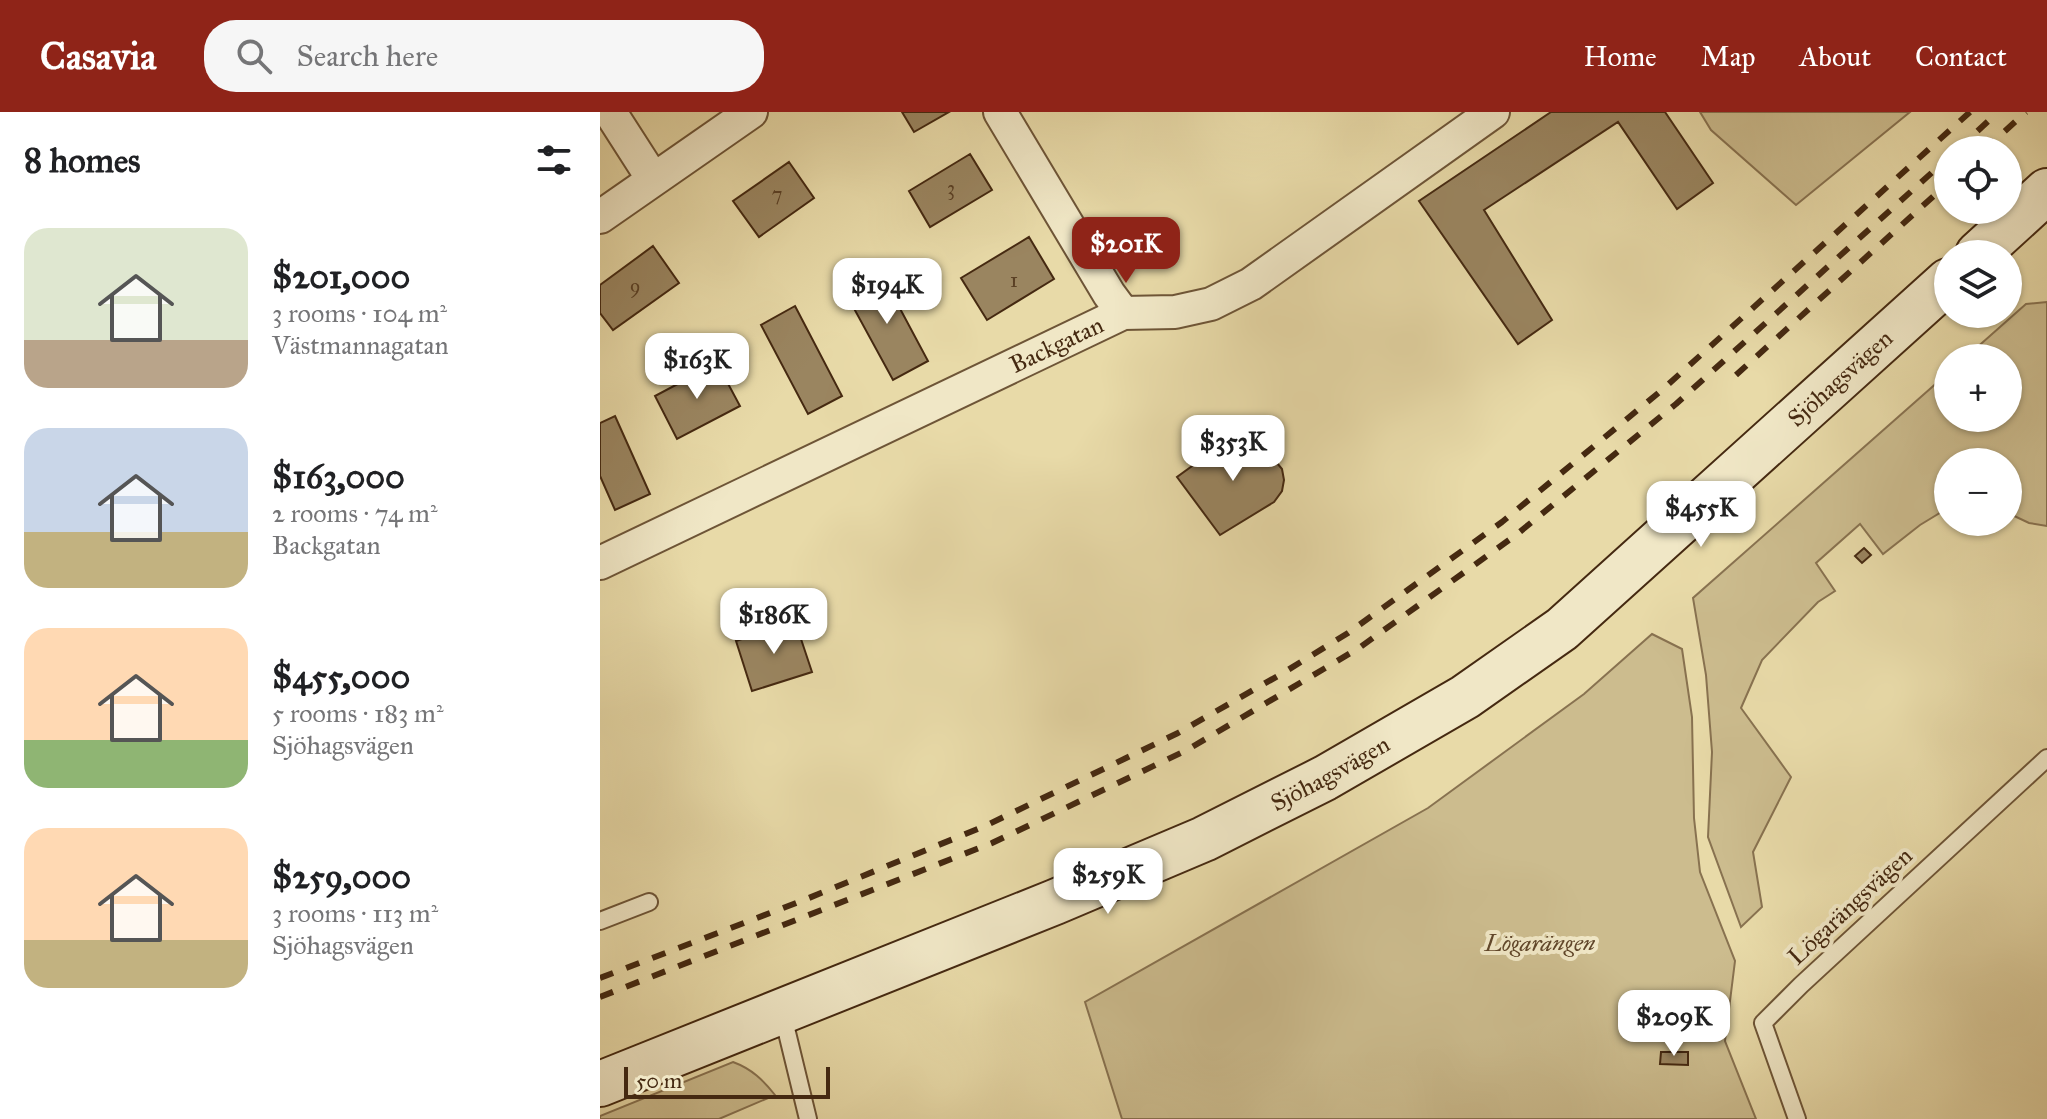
<!DOCTYPE html>
<html lang="en">
<head>
<meta charset="utf-8">
<style>
	:root { --surface:#fff; --page:#f6f6f6; --text:#202124; --muted:#757577; --accent:#8f2418 }
	body { margin:0; font-family:"IM FELL Great Primer",serif; background:var(--page); color:var(--text); height:100vh; display:flex; flex-direction:column; font-size:30px; white-space:nowrap }
	* { box-sizing:border-box; margin:0 }
	p { font-size:26px; color:var(--muted) }
	.icon { flex:none; width:44px; height:44px; fill:none; stroke:currentColor; stroke-width:2; stroke-linecap:round; stroke-linejoin:round }
	.map { position:relative; flex:1; overflow:hidden }
	.drawer { display:flex; flex-direction:column; background:var(--surface); width:600px }
	.drawer>* { flex:none }
	.fabs { position:absolute; left:1334px; top:24px; display:grid; gap:16px }
	.fabs a { display:grid; place-items:center; width:88px; height:88px; border-radius:50%; background:var(--surface); box-shadow:0 2px 6px #0004; font-size:40px }
	.scale { position:absolute; left:24px; bottom:20px; width:206px; box-sizing:border-box; padding-left:8px; border:4px solid #452911; border-top:0; font-size:22px; line-height:28px; white-space:nowrap; color:#452911; -webkit-text-stroke:6px #f0e7c6; paint-order:stroke }
	.price { position:absolute; translate:-50% -68px; padding:0 18px; border-radius:16px; background:#fff; color:#222; font-size:26px; line-height:52px; filter:drop-shadow(0 2px 4px #0008) }
	.price::after { content:''; position:absolute; left:50%; top:48px; width:24px; height:18px; margin-left:-12px; background:inherit; clip-path:polygon(0 0,100% 0,50% 100%) }
	.price.on { background:var(--accent); color:#fff }
	ul { padding:0; list-style:none }
	li { display:flex; align-items:center; gap:24px; height:200px; padding:0 24px }
	li span { display:grid; place-items:center; flex:none; width:224px; height:160px; border-radius:24px; color:#555 }
	li>.icon { margin-inline-start:auto }
	span .icon { width:96px; height:96px; fill:#fffc; stroke-width:1 }
	li b { font-size:34px }
	h2 { display:flex; justify-content:space-between; align-items:center; height:96px; padding:0 24px; font-size:34px }
	header { display:flex; align-items:center; gap:48px; box-sizing:border-box; height:112px; padding:0 40px; background:var(--accent); color:#fff }
	header strong { font-size:38px }
	nav { display:flex; gap:44px; margin-inline-start:auto; font-size:28px }
	.search { width:560px; height:72px; background:var(--page); display:flex; align-items:center; gap:20px; box-sizing:border-box; padding:0 28px; border-radius:32px; color:var(--muted); font-size:30px }
	main { display:flex; flex:1; min-height:0 }
	.map>svg:first-child { display:block }
	.green { fill:#ccbc8e; stroke:#887250; stroke-width:2 }
	.building { fill:#9a8560; stroke:#452911; stroke-width:2 }
	.lines { fill:none; stroke-linecap:round; stroke-linejoin:round }
	.lane-casing { stroke:#6e5537; stroke-width:20 }
	.street-casing { stroke:#6e5537; stroke-width:36 }
	.secondary-casing { stroke:#452911; stroke-width:48 }
	.lane { stroke:#f0e7c6; stroke-width:16 }
	.street { stroke:#f0e7c6; stroke-width:32 }
	.secondary { stroke:#f0e7c6; stroke-width:44 }
	.rail { stroke:#452911; stroke-width:6; stroke-dasharray:14 14; stroke-linecap:butt }
	.labels { text-anchor:middle; stroke-width:8; stroke-linejoin:round; paint-order:stroke }
	.number-label { font-size:20px; fill:#5a4025 }
	.street-label { font-size:24px; fill:#452911; stroke:#f0e7c6 }
	.park-label { font-size:24px; font-style:italic; fill:#60462a; stroke:#f0e7c6 }
</style>
</head>
<body>
<header>
<strong>Casavia</strong>
<div class="search"><svg class="icon" aria-label="search" viewBox="0 0 24 24"><circle cx="10" cy="10" r="6"/><path d="M15 15l6 6"/></svg>Search here</div>
<nav><a>Home</a><a>Map</a><a>About</a><a>Contact</a></nav>
</header>
<main>
<section class="drawer">
<h2>8 homes<svg class="icon" aria-label="filters" viewBox="0 0 24 24"><path d="M4 7h16M4 17h16"/><circle cx="9" cy="7" r="2"/><circle cx="15" cy="17" r="2"/></svg></h2>
<ul>
<li><span style="background:linear-gradient(#dfe7d0 70%,#b9a48a 0)"><svg class="icon" aria-label="home" viewBox="0 0 24 24"><path d="M3 11l9-7 9 7M6 9v11h12V9"/></svg></span><div><b>$201,000</b><p>3 rooms · 104 m²</p><p>Västmannagatan</p></div></li>
<li><span style="background:linear-gradient(#c9d6e8 65%,#c2b280 0)"><svg class="icon" aria-label="home" viewBox="0 0 24 24"><path d="M3 11l9-7 9 7M6 9v11h12V9"/></svg></span><div><b>$163,000</b><p>2 rooms · 74 m²</p><p>Backgatan</p></div></li>
<li><span style="background:linear-gradient(#ffd9b3 70%,#8fb573 0)"><svg class="icon" aria-label="home" viewBox="0 0 24 24"><path d="M3 11l9-7 9 7M6 9v11h12V9"/></svg></span><div><b>$455,000</b><p>5 rooms · 183 m²</p><p>Sjöhagsvägen</p></div></li>
<li><span style="background:linear-gradient(#ffd9b3 70%,#c2b280 0)"><svg class="icon" aria-label="home" viewBox="0 0 24 24"><path d="M3 11l9-7 9 7M6 9v11h12V9"/></svg></span><div><b>$259,000</b><p>3 rooms · 113 m²</p><p>Sjöhagsvägen</p></div></li>
</ul>
</section>
<div class="map">
<svg width="1447" height="1007" viewBox="0 0 1447 1007">
	<rect width="100%" height="100%" fill="#e8daa8"/>
	<filter id="stains"><feTurbulence type="fractalNoise" baseFrequency=".0025" numOctaves="4"/><feColorMatrix values="0 0 0 0 .2 0 0 0 0 .09 0 0 0 0 .02 0 0 0 .5 -.17"/></filter>
	<radialGradient id="worn" r=".72"><stop offset=".6" stop-color="#630" stop-opacity="0"/><stop offset="1" stop-color="#630" stop-opacity=".3"/></radialGradient>
	<path class="green" d="M1100,0H1310L1196,93L1111,18Z
		M1447,190V414L1429,411L1408,401V350H1348V396L1320,413L1283,442L1260,412L1216,451L1235,479L1218,490L1162,548L1141,596L1191,665L1153,740L1162,795L1141,815L1108,725L1112,640L1106,563L1093,486L1348,261V306H1408V246H1365L1426,192Z
		M1052,522L1082,537L1092,605L1094,706L1100,760L1135,849L1125,929L1156,1007H522L485,890L828,696L984,582Z
		M133,950C152,957 163,968 175,983L119,1007H0V1004Z"/>
	<path class="building" d="M302,0H349L314,20Z
		M951,0H1065L1113,71L1077,97L1018,10L884,98L952,208L918,232L819,89Z
		M370,42L392,78L330,115L309,79Z
		M189,50L214,86L159,125L133,89Z
		M429,125L454,167L387,208L361,166Z
		M53,134L79,171L13,218L0,201V173Z
		M281,161L328,249L293,268L245,180Z
		M195,194L242,284L208,302L161,213Z
		M117,251L140,294L77,327L55,284Z
		M15,304L50,382L15,398L0,364V311Z
		M642,318L669,354L677,351L682,357L684,368L682,379L674,390L620,423L577,365Z
		M1264,436L1271,443L1262,451L1255,444Z
		M195,509L212,560L152,579L136,529Z
		M1079,901H1095L1094,929H1078Z
		M1061,940H1088V953L1060,952Z"/>
	<g class="lines">
		<defs>
			<path id="lane" d="M0,809L49,790
				M182,900L208,1007
				M1197,1007L1163,911L1201,873L1447,646"/>
			<g id="street">
				<path d="M10,0L53,67"/>
				<path d="M400,0L509,182L523,201"/>
				<path d="M0,105L151,0"/>
				<path id="s1" d="M0,451L523,201L575,200L611,192L651,172L893,0"/>
			</g>
			<g id="secondary">
				<path d="M1378,142L1447,79"/>
				<path id="s2" d="M0,972L455,790L604,727L725,666L865,585L962,517L1348,169"/>
			</g>
		</defs>
		<use href="#lane" class="lane-casing"/>
		<use href="#street" class="street-casing"/>
		<use href="#secondary" class="secondary-casing"/>
		<use href="#lane" class="lane"/>
		<use href="#street" class="street"/>
		<use href="#secondary" class="secondary"/>
		<path class="rail" d="M1357,38L1398,0
			M1384,38L1426,0
			M1136,263L1348,71
			M0,866L204,788L385,714L578,621L683,561L748,521L902,410L1062,278L1370,0
			M0,885L392,731L587,638L759,536L916,423L1076,292L1348,46"/>
	</g>
	<g class="labels">
		<g class="number-label">
			<text x="351" y="83">3</text>
			<text x="177" y="89">7</text>
			<text x="414" y="175">1</text>
			<text x="35" y="181">9</text>
		</g>
		<g class="street-label">
			<text dy="8" stroke="none"><textPath href="#s1" startOffset="506">Backgatan</textPath></text>
			<text dy="8" stroke="none"><textPath href="#s2" startOffset="1442">Sjöhagsvägen</textPath></text>
			<text dy="8" stroke="none"><textPath href="#s2" startOffset="794">Sjöhagsvägen</textPath></text>
			<text transform="translate(1250 794) rotate(-43)" y="8">Lögarängsvägen</text>
		</g>
		<g class="park-label">
			<text x="940" y="839">Lögarängen</text>
		</g>
	</g>
	<rect width="100%" height="100%" filter="url(#stains)"/>
	<rect width="100%" height="100%" fill="url(#worn)"/>
</svg>
<div class="fabs">
<a><svg class="icon" aria-label="locate" viewBox="0 0 24 24"><circle cx="12" cy="12" r="6"/><path d="M12 2v4M12 18v4M2 12h4M18 12h4"/></svg></a>
<a><svg class="icon" aria-label="layers" viewBox="0 0 24 24"><path d="M12 4l9 5-9 5-9-5zM3 14l9 5 9-5"/></svg></a>
<a>+</a>
<a>−</a>
</div>
<div class="scale">50 m</div>
<b class="price on" style="left:526px;top:173px">$201K</b>
<b class="price" style="left:287px;top:214px">$194K</b>
<b class="price" style="left:97px;top:289px">$163K</b>
<b class="price" style="left:633px;top:371px">$353K</b>
<b class="price" style="left:1101px;top:437px">$455K</b>
<b class="price" style="left:174px;top:544px">$186K</b>
<b class="price" style="left:508px;top:804px">$259K</b>
<b class="price" style="left:1074px;top:946px">$209K</b>
</div>
</main>
</body>
</html>
